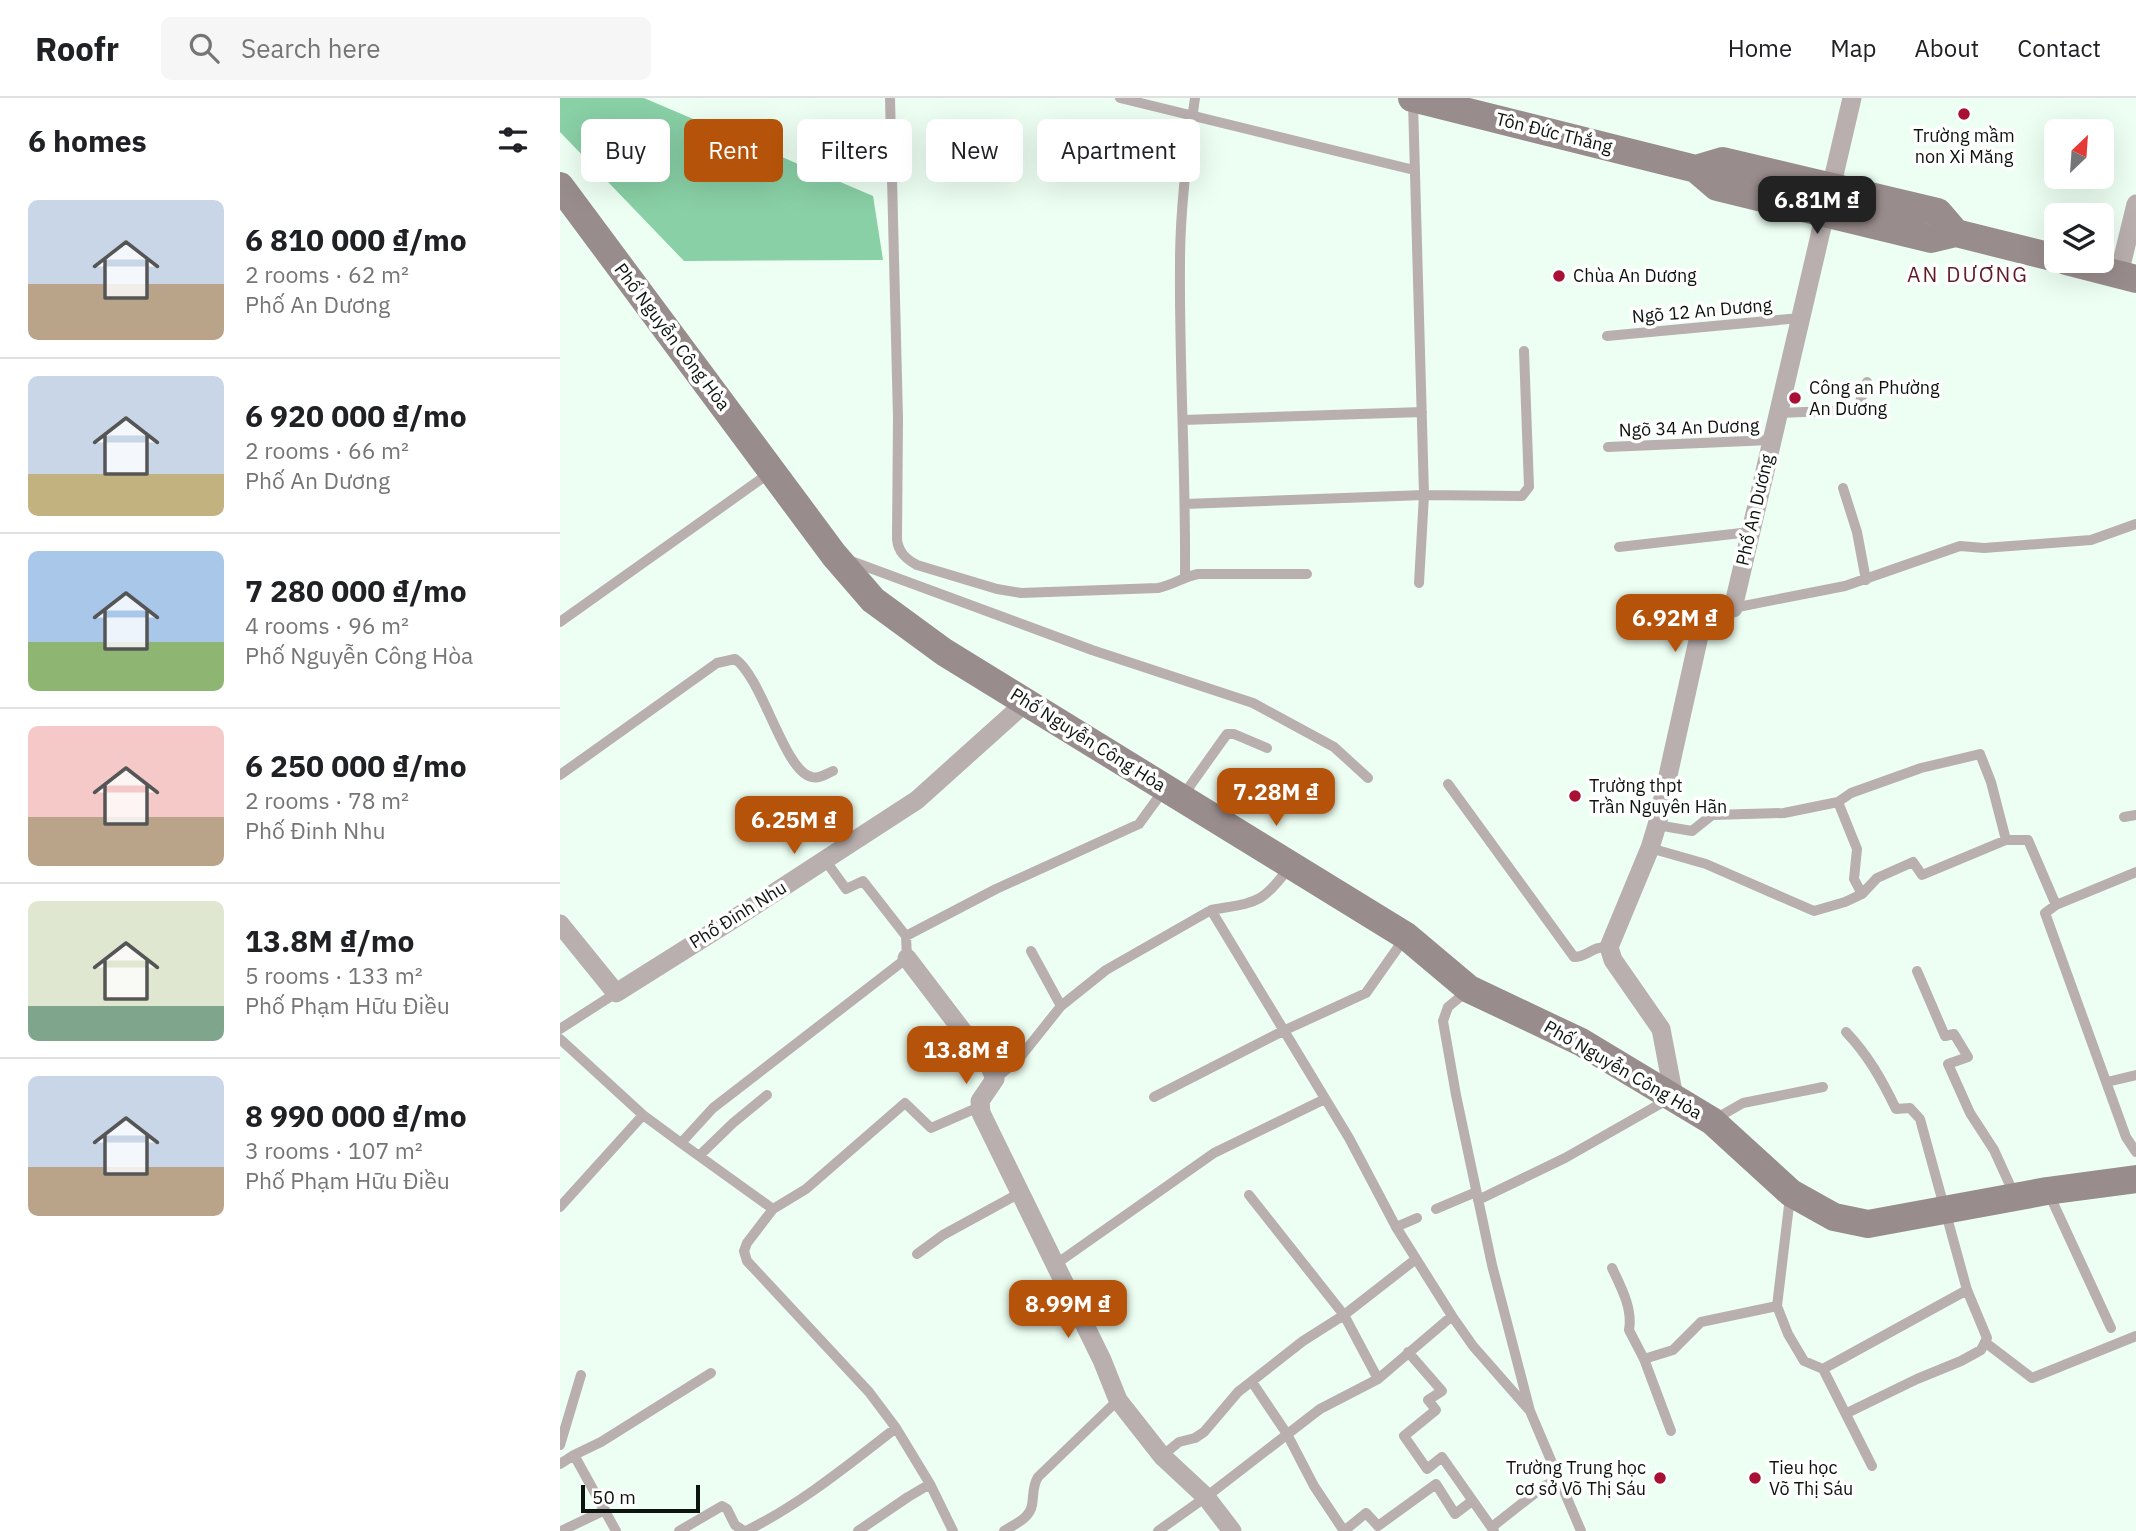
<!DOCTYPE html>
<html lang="en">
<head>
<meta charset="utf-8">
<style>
	:root { --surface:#fff; --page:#f6f6f6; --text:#202124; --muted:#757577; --line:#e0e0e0; --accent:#b45309 }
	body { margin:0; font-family:"IBM Plex Sans",sans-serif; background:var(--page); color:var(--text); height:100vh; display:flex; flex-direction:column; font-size:26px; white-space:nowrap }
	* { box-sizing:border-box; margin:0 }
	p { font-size:23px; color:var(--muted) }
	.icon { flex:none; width:38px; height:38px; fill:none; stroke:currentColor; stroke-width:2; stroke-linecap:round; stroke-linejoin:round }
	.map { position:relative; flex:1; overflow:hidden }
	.side { display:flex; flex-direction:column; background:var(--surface); width:560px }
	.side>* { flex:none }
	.top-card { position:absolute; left:21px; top:21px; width:665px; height:63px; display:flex; gap:14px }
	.needle { width:46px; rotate:25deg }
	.controls { position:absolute; left:1484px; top:21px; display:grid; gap:14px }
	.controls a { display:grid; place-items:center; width:70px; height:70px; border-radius:10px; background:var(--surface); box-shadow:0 7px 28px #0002; font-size:35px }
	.scale { position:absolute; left:21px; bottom:18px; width:119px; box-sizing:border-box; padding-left:7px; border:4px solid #0d130f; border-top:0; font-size:19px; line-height:24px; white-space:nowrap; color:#0d130f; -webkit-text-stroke:5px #fff; paint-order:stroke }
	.price { position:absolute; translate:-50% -60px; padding:0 16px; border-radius:14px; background:var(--accent); color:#fff; font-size:23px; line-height:46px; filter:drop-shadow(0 2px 4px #0008) }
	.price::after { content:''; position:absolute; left:50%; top:42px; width:21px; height:16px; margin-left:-10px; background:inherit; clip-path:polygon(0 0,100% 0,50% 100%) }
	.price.selected { background:#222; color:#fff }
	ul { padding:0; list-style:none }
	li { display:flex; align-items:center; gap:21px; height:175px; padding:0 28px }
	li+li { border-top:2px solid var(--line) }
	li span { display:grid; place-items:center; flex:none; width:196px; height:140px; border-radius:10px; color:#555 }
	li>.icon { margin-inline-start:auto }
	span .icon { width:84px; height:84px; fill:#fffc; stroke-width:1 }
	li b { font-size:30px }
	h2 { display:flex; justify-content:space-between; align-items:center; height:84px; padding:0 28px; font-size:30px }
	.chip { padding:0 24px; border-radius:10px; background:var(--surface); box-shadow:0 7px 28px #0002; font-size:24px; line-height:63px }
	.chip.selected { background:var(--accent); color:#fff }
	header { display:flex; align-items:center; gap:42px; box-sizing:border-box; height:98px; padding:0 35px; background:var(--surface); border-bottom:2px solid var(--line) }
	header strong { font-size:33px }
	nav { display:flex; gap:38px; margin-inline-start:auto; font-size:24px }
	.search { width:490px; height:63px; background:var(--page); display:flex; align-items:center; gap:18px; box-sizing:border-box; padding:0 24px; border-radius:10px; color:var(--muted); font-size:26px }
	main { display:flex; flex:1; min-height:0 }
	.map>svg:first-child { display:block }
	.water { fill:#89d0a6 }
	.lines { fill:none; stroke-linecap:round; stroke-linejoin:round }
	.lane { stroke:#b9afaf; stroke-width:10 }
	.street { stroke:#b9afaf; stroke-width:19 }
	.secondary { stroke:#998c8c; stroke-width:28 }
	.poi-dot { fill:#a81034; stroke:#fff; stroke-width:2.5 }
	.labels { text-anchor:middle; stroke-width:7; stroke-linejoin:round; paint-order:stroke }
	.street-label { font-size:18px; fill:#0d130f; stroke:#fff }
	.poi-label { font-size:18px; fill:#0d130f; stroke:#fff; text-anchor:start }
	.quarter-label { font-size:21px; letter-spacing:2px; fill:#621c25; stroke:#fff }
</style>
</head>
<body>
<header>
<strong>Roofr</strong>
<div class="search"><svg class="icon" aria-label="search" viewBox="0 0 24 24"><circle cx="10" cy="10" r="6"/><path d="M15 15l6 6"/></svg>Search here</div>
<nav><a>Home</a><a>Map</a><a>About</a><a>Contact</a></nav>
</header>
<main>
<section class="side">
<h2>6 homes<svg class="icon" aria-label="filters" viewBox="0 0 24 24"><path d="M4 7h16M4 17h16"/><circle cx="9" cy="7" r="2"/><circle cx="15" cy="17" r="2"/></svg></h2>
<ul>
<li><span style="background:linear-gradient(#c9d6e8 60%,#b9a48a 0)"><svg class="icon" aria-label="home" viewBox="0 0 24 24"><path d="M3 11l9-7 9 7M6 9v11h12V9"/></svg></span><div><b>6 810 000 ₫/mo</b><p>2 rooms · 62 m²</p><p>Phố An Dương</p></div></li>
<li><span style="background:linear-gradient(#c9d6e8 70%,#c2b280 0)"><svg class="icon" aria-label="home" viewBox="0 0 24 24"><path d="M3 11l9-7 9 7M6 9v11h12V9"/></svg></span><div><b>6 920 000 ₫/mo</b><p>2 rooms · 66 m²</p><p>Phố An Dương</p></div></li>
<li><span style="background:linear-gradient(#a9c7e8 65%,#8fb573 0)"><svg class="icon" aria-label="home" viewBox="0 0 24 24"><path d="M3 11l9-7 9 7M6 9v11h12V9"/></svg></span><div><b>7 280 000 ₫/mo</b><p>4 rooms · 96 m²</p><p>Phố Nguyễn Công Hòa</p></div></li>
<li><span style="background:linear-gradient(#f6c9c9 65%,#b9a48a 0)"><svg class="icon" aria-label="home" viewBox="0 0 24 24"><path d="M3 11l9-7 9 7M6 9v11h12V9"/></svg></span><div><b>6 250 000 ₫/mo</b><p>2 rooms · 78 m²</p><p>Phố Đinh Nhu</p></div></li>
<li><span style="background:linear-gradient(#dfe7d0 75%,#7fa58c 0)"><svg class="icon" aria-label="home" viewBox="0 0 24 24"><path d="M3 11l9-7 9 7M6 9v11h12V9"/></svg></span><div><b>13.8M ₫/mo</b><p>5 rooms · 133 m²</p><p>Phố Phạm Hữu Điều</p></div></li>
<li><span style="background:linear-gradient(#c9d6e8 65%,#b9a48a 0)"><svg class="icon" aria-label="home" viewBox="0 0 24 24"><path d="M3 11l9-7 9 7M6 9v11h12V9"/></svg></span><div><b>8 990 000 ₫/mo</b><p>3 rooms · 107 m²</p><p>Phố Phạm Hữu Điều</p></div></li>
</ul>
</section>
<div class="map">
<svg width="1576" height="1433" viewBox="0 0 1576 1433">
	<rect width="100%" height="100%" fill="#edfff3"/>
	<path class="water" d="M0,0H84L313,98L323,162L124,163L0,34Z"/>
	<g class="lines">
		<path class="lane" d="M330,0L338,320L337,441C338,454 346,461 357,467L437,491L461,495L598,490C613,487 623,479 638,476H747
			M560,0L854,72
			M853,4L864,397L859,485
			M1047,238L1240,220
			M1218,315L1297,312L1307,284
			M623,322L862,314
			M1048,349L1211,342
			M1283,390L1297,434L1306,482
			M625,406L864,397L962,398L969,389L964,253
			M1059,449L1190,434
			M291,463L532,552L693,605L774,649L808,680
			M625,479C626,374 619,269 620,164C620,110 627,54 635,0
			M1173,510L1285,488L1400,448L1424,450L1531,442L1576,426
			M0,524L211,374
			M0,677L157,565L175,561C203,580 224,674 252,679C259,681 266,676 273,673
			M888,686L1014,859C1028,859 1031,848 1049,849
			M622,699L667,636H674L707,650
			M1564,719L1576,717
			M1097,727L1132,733L1152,717L1224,715L1278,704
			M1090,750L1146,766L1254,813L1285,804L1302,796L1317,780L1353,764L1362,777L1446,742H1468L1496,807
			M265,762L286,791L303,783L346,838
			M730,768C702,807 696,804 651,812L789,1040L836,1129L892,1218L913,1248L970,1313
			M1576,774L1496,807L1485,815L1566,1039L1576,1054
			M1302,796L1294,781L1297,751L1278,704L1291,695L1361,670L1420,656L1431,684L1446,742
			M471,853L501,908
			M1357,873L1385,938L1394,936L1408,959L1388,966L1410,1015L1434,1052L1454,1096
			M906,894L888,909L883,923L896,997L932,1167L970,1313L1021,1433
			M0,931L56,895
			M1286,934C1308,957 1322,982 1336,1011L1350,1010L1360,1021L1407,1192L1427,1240L1421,1252L1401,1263L1357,1281L1287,1315
			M0,941L83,1017L121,1045
			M435,981L458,962L501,908L546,872L651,812
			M1547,984L1576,977
			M594,999L723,933L806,895L844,841
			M1155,1021L1183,1005L1263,989
			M139,1058L173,1025L207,997
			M1489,1096L1551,1230
			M689,1097L784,1217L818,1281
			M918,1102L1005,1060L1107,1002
			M0,1109L83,1017
			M213,1111L121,1045L153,1010L347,860L346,838L436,791L579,726L603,693
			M876,1111L916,1094
			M836,1129L857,1120
			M357,1156L383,1137L460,1095
			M496,1166L654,1055L765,1001
			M1052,1170C1061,1189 1073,1211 1069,1232L1084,1261L1111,1333
			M1217,1208L1228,1236L1244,1263L1263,1271L1312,1368
			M1426,1245L1472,1280L1576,1238
			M848,1254L882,1293L868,1302L876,1312L844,1338L867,1371L882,1359L934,1433
			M1084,1261L1113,1252L1141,1224L1217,1208L1230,1099
			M1263,1271L1407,1192
			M692,1284L727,1336L754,1388L784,1433L806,1415L818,1428L876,1386L895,1416L912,1403
			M0,1347L21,1277
			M14,1357L56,1433
			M602,1358L619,1344L635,1340L644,1334L678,1294L743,1243L784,1217L856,1161
			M0,1366L14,1357L41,1344L151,1275
			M932,1429L984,1388L999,1382
			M1,1433L45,1412
			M119,1433L162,1408L167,1411L175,1427L184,1433
			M186,1433C241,1406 288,1367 336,1330
			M298,1433L348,1399L370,1386
			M393,1433L370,1386L336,1330L309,1294L187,1163L184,1153L187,1145L213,1111L246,1091L345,1005L371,1030L419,1009
			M444,1433C455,1426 470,1420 472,1407C474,1396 472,1389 478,1379L558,1302
			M598,1433L646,1399L760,1311L818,1281L892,1218"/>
		<path class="street" d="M1559,176L1576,106
			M0,826L56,895L180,817L357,702L466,604
			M347,860L430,969L435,981L420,1003L421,1015L542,1262L558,1302L602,1358L646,1399L672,1433
			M1114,999L1101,931L1053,862L1049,849L1090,750L1097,727L1143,520L1147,515L1173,510L1292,0"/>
		<path class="secondary" d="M852,0L1136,71L1157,89L1371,141L1396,135L1496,160
			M1136,71L1163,63L1378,114L1396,135
			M0,88L274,457L313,502L384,554L846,838L909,891L1021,944L1152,1023L1231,1095L1274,1119L1308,1126L1487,1093L1576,1081
			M1506,163L1576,181"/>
	</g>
	<g class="poi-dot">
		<circle cx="1404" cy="16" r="7"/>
		<circle cx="999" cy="178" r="7"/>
		<circle cx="1235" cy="300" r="7"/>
		<circle cx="1015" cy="698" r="7"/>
		<circle cx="1100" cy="1380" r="7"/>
		<circle cx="1195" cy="1380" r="7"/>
	</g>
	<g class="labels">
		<g class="street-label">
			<text transform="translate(994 35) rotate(14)" y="6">Tôn Đức Thắng</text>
			<text transform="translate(1142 213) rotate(-5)" y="6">Ngõ 12 An Dương</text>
			<text transform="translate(112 239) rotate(53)" y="6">Phố Nguyễn Công Hòa</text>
			<text transform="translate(1129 330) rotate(-2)" y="6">Ngõ 34 An Dương</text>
			<text transform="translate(1195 412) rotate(-77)" y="6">Phố An Dương</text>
			<text transform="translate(528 642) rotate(32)" y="6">Phố Nguyễn Công Hòa</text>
			<text transform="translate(178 817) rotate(-32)" y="6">Phố Đinh Nhu</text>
			<text transform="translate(1063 972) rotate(30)" y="6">Phố Nguyễn Công Hòa</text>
		</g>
		<g class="poi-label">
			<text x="1404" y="44" text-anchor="middle">Trường mầm<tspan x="1404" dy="21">non Xi Măng</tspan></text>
			<text x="1013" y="184">Chùa An Dương</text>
			<text x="1249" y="296">Công an Phường<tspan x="1249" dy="21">An Dương</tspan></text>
			<text x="1029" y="694">Trường thpt<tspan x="1029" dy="21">Trần Nguyên Hãn</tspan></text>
			<text x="1086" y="1376" text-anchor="end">Trường Trung học<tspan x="1086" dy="21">cơ sở Võ Thị Sáu</tspan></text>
			<text x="1209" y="1376">Tieu học<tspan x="1209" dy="21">Võ Thị Sáu</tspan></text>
		</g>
		<g class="quarter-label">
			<text x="1408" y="184">AN DƯƠNG</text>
		</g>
	</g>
</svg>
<div class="controls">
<a><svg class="needle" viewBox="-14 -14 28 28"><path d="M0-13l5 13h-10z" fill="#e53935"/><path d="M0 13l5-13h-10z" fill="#757577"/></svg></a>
<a><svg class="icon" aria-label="layers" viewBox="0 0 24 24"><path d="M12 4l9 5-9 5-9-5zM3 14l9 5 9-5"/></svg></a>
</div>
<div class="scale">50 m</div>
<b class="price selected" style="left:1257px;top:138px">6.81M ₫</b>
<b class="price" style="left:1115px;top:556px">6.92M ₫</b>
<b class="price" style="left:716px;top:730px">7.28M ₫</b>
<b class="price" style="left:234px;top:758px">6.25M ₫</b>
<b class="price" style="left:406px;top:988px">13.8M ₫</b>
<b class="price" style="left:508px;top:1242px">8.99M ₫</b>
<div class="top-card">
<a class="chip">Buy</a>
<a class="chip selected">Rent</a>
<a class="chip">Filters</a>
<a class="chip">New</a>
<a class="chip">Apartment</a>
</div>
</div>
</main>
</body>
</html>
